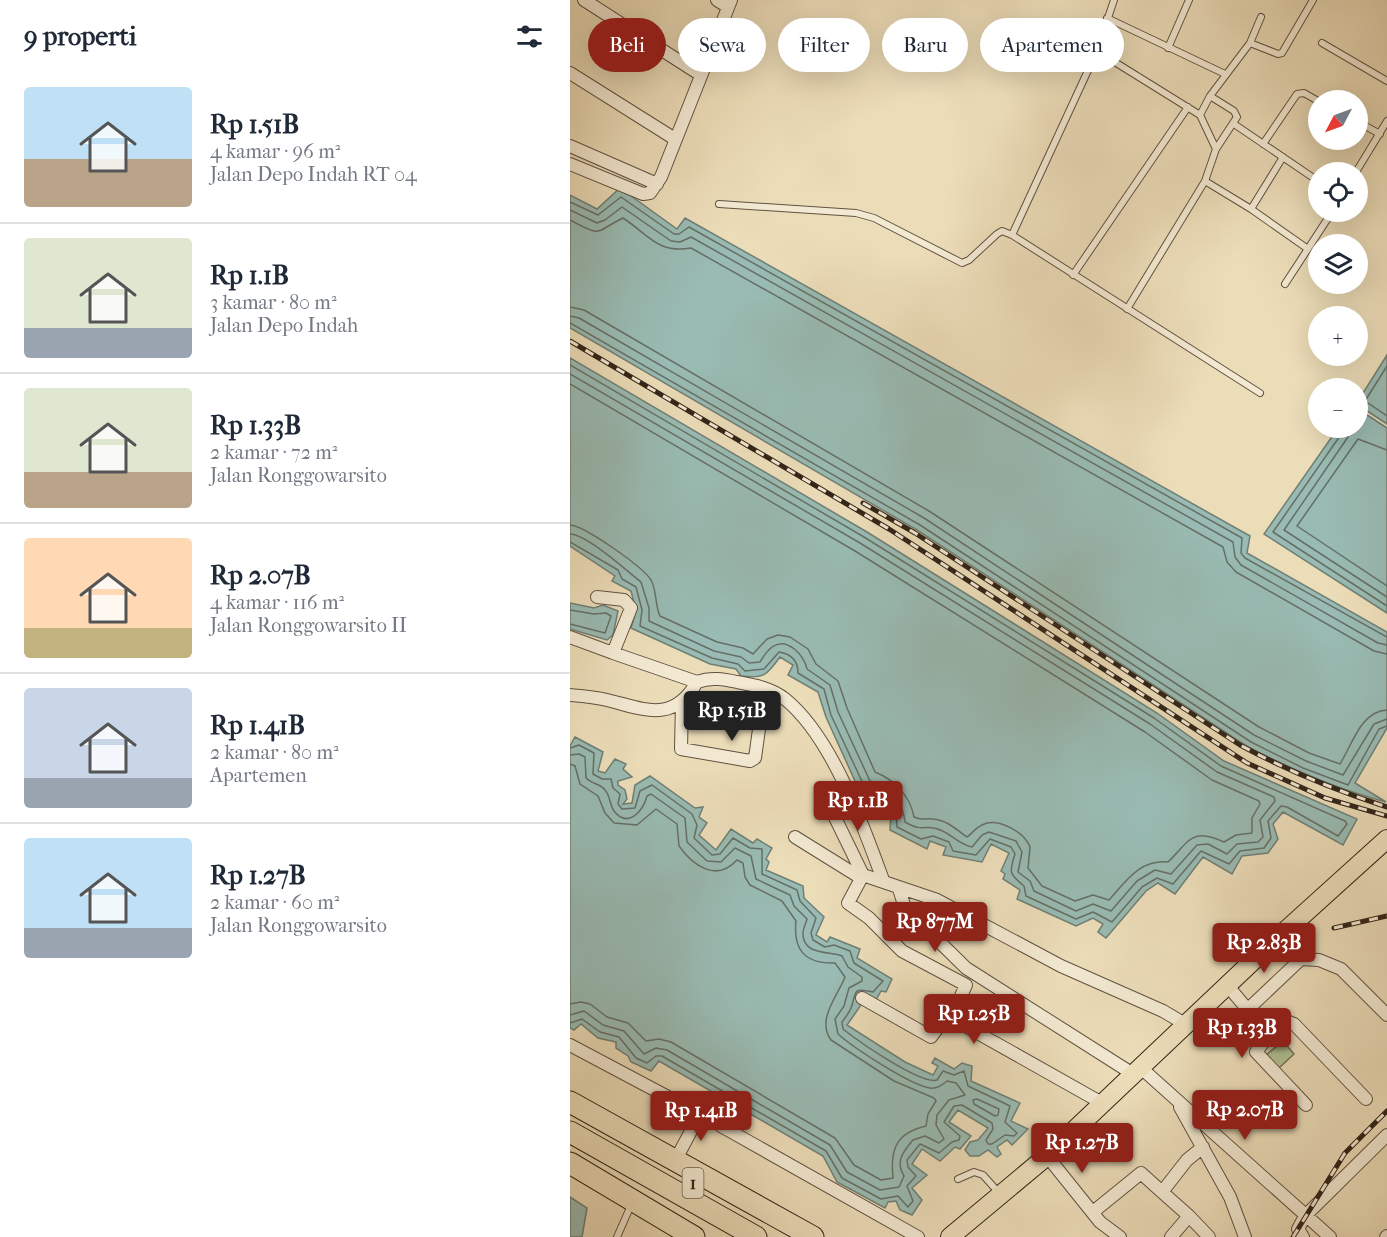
<!DOCTYPE html>
<html lang="id">
<head>
<meta charset="utf-8">
<style>
	:root { --surface:#fff; --page:#f2f2f3; --text:#1f2937; --muted:#747a83; --line:#e0e1e3; --accent:#8f2418 }
	body { margin:0; font-family:"IM FELL French Canon",serif; background:var(--page); color:var(--text); height:100vh; display:flex; flex-direction:column; font-size:22px; white-space:nowrap }
	* { box-sizing:border-box; margin:0 }
	p { font-size:20px; color:var(--muted) }
	.icon { flex:none; width:33px; height:33px; fill:none; stroke:currentColor; stroke-width:2; stroke-linecap:round; stroke-linejoin:round }
	.map { position:relative; flex:1; overflow:hidden }
	.sheet { display:flex; flex-direction:column; background:var(--surface); width:570px }
	.sheet>* { flex:none }
	.hud { position:absolute; left:18px; top:18px; width:570px; height:54px; display:flex; gap:12px }
	.needle { width:39px; rotate:229deg }
	.fabs { position:absolute; left:738px; top:90px; display:grid; gap:12px }
	.fabs a { display:grid; place-items:center; width:60px; height:60px; border-radius:50%; background:var(--surface); box-shadow:0 6px 24px #0002; font-size:30px }
	.price { position:absolute; translate:-50% -51px; padding:0 14px; border-radius:6px; background:var(--accent); color:#fff; font-size:20px; line-height:39px; filter:drop-shadow(0 2px 3px #0008) }
	.price::after { content:''; position:absolute; left:50%; top:36px; width:18px; height:14px; margin-left:-9px; background:inherit; clip-path:polygon(0 0,100% 0,50% 100%) }
	.price.on { background:#222; color:#fff }
	ul { padding:0; list-style:none }
	li { display:flex; align-items:center; gap:18px; height:150px; padding:0 24px }
	li+li { border-top:2px solid var(--line) }
	li span { display:grid; place-items:center; flex:none; width:168px; height:120px; border-radius:6px; color:#555 }
	li>.icon { margin-inline-start:auto }
	span .icon { width:72px; height:72px; fill:#fffc; stroke-width:1 }
	li b { font-size:26px }
	h2 { display:flex; justify-content:space-between; align-items:center; height:72px; padding:0 24px; font-size:26px }
	.chip { padding:0 21px; border-radius:27px; background:var(--surface); box-shadow:0 6px 24px #0002; font-size:21px; line-height:54px }
	.chip.on { background:var(--accent); color:#fff }
	main { display:flex; flex:1; min-height:0 }
	.map>svg:first-child { display:block }
	.green { fill:#b1c294; stroke:#717356; stroke-width:1.5 }
	.water { fill:#99bbb3; stroke:#6f7f75; stroke-width:1.5 }
	.lines { fill:none; stroke-linecap:round; stroke-linejoin:round }
	.shore { stroke:#657066; stroke-width:1.5 }
	.lane-casing { stroke:#605240; stroke-width:8 }
	.street-casing { stroke:#605240; stroke-width:14 }
	.primary-casing { stroke:#312418; stroke-width:20 }
	.highway-casing { stroke:#312418; stroke-width:23 }
	.lane { stroke:#f3e9d2; stroke-width:6 }
	.street { stroke:#f3e9d2; stroke-width:12 }
	.primary { stroke:#ecddb9; stroke-width:18 }
	.highway { stroke:#ecddb9; stroke-width:21 }
	.rail-casing { stroke:#312418; stroke-width:5 }
	.rail { stroke:#f3e9d2; stroke-width:3; stroke-dasharray:9; stroke-linecap:butt }
	.labels { text-anchor:middle; stroke-width:5; stroke-linejoin:round; paint-order:stroke }
	.shield { fill:#f3e9d2; stroke:#6b5f50; stroke-width:1.5 }
	.shield-label { font-size:18px; font-weight:bold; fill:#312418 }
</style>
</head>
<body>
<main>
<section class="sheet">
<h2>9 properti<svg class="icon" aria-label="filters" viewBox="0 0 24 24"><path d="M4 7h16M4 17h16"/><circle cx="9" cy="7" r="2"/><circle cx="15" cy="17" r="2"/></svg></h2>
<ul>
<li><span style="background:linear-gradient(#bfe0f5 60%,#b9a48a 0)"><svg class="icon" aria-label="home" viewBox="0 0 24 24"><path d="M3 11l9-7 9 7M6 9v11h12V9"/></svg></span><div><b>Rp 1.51B</b><p>4 kamar · 96 m²</p><p>Jalan Depo Indah RT 04</p></div></li>
<li><span style="background:linear-gradient(#dfe7d0 75%,#9aa5b1 0)"><svg class="icon" aria-label="home" viewBox="0 0 24 24"><path d="M3 11l9-7 9 7M6 9v11h12V9"/></svg></span><div><b>Rp 1.1B</b><p>3 kamar · 80 m²</p><p>Jalan Depo Indah</p></div></li>
<li><span style="background:linear-gradient(#dfe7d0 70%,#b9a48a 0)"><svg class="icon" aria-label="home" viewBox="0 0 24 24"><path d="M3 11l9-7 9 7M6 9v11h12V9"/></svg></span><div><b>Rp 1.33B</b><p>2 kamar · 72 m²</p><p>Jalan Ronggowarsito</p></div></li>
<li><span style="background:linear-gradient(#ffd9b3 75%,#c2b280 0)"><svg class="icon" aria-label="home" viewBox="0 0 24 24"><path d="M3 11l9-7 9 7M6 9v11h12V9"/></svg></span><div><b>Rp 2.07B</b><p>4 kamar · 116 m²</p><p>Jalan Ronggowarsito II</p></div></li>
<li><span style="background:linear-gradient(#c9d6e8 75%,#9aa5b1 0)"><svg class="icon" aria-label="home" viewBox="0 0 24 24"><path d="M3 11l9-7 9 7M6 9v11h12V9"/></svg></span><div><b>Rp 1.41B</b><p>2 kamar · 80 m²</p><p>Apartemen</p></div></li>
<li><span style="background:linear-gradient(#bfe0f5 75%,#9aa5b1 0)"><svg class="icon" aria-label="home" viewBox="0 0 24 24"><path d="M3 11l9-7 9 7M6 9v11h12V9"/></svg></span><div><b>Rp 1.27B</b><p>2 kamar · 60 m²</p><p>Jalan Ronggowarsito</p></div></li>
</ul>
</section>
<div class="map">
<svg width="817" height="1237" viewBox="0 0 817 1237">
	<rect width="100%" height="100%" fill="#ecddb9"/>
	<filter id="stains"><feTurbulence type="fractalNoise" baseFrequency=".00333" numOctaves="4"/><feColorMatrix values="0 0 0 0 .2 0 0 0 0 .09 0 0 0 0 .02 0 0 0 .5 -.17"/></filter>
	<radialGradient id="worn" r=".72"><stop offset=".6" stop-color="#630" stop-opacity="0"/><stop offset="1" stop-color="#630" stop-opacity=".3"/></radialGradient>
	<path class="green" d="M713,1041L724,1054L708,1069L696,1055Z"/>
	<path class="water" d="M50,188L107,229L115,218L680,536L677,553L817,632V728L785,783L816,802C767,789 723,770 678,747L347,530L0,328V195L27,209Z
		M817,355V424L788,405V401Z
		M0,358L297,532L587,713L654,761L787,819L773,845L713,812L703,824L708,839L698,853L672,856L662,874L633,857L605,894L588,883L576,891L536,938L528,932L533,924L523,918L506,926L447,899L450,890L433,879L435,874L431,871L439,853L421,844L412,862L373,855L376,847L360,841L357,849L320,830L321,813L305,795L295,803L256,717L248,692L218,675L223,665L210,657C197,675 194,679 171,676L166,669L140,664L61,628L66,611L61,591L42,581L45,576L0,546Z
		M788,409L817,428V613L694,534L768,428H788Z
		M0,603L24,608L33,605L48,611L43,635L37,640L0,629Z
		M5,737L33,752L28,771L35,773L45,759L56,764L53,769L62,777L48,781V785L55,790L57,799L53,804L62,803L65,785L80,776L125,808L133,807L129,817L137,823L129,835L146,850L161,829L183,843L187,839L202,848L196,859L199,862L196,870L233,886L234,898L254,917L246,935L257,942L260,937L290,949L287,958L322,979L316,992L311,991L306,1000L291,995L287,1002L291,1005L277,1025L335,1062L363,1075L368,1066L362,1063L365,1058L384,1069L392,1063L402,1066L401,1081L450,1103L441,1121L458,1129L442,1145L437,1140L427,1147L431,1154L427,1157L418,1150L409,1156H400L395,1150L400,1142L408,1140L418,1128L388,1110L379,1122L401,1136L390,1149L385,1147L370,1161L352,1149L342,1164L357,1175L342,1188L352,1200L342,1215L330,1210L326,1201L318,1202L315,1208L267,1182L253,1156L89,1061L81,1071L61,1062L58,1056L46,1048V1042L28,1038L11,1024L4,1030L0,1028V746Z
		M0,1197L17,1208L12,1237H0Z"/>
	<g class="lines">
		<path class="shore" d="M0,202L28,215L51,197L104,234H109L119,227L672,538L671,553L675,558L817,637
			M0,210L27,223L35,220L52,207L101,241L110,242L121,237L663,542L665,557L671,565L808,643L817,645
			M0,220C33,238 24,232 53,218C79,235 88,254 121,248L653,547L657,562L666,572L804,651L817,654
			M0,307L14,310L359,511L689,727L739,753L770,764C782,745 791,711 817,710
			M0,316L9,318L354,518L684,735L736,761L773,775L804,724L817,719
			M0,323L350,525L681,742L733,768L778,785L809,729L817,726
			M0,365L294,537L584,718L651,766L775,821L777,824L768,836L717,807L711,806L698,821L701,838L694,848L670,851L659,864L631,851L603,884L587,878L572,887L542,922L523,912L506,919L456,896L454,886C439,874 439,872 445,854L441,847L420,839L406,855L383,851L379,842L363,836L351,839L327,827L326,810L308,790H296L261,715L254,689L228,673C228,661 222,654 209,652L194,669L175,671L168,664L142,658L70,626L72,610L66,587L52,579L48,570L0,542
			M817,366L795,401L817,416
			M0,374L290,543L580,724L647,772L704,797L705,801L690,820L693,837L688,842L667,844L657,854L638,844L627,845L601,874L585,870L567,881L541,911L523,904L506,911L464,891L460,881L448,872L452,852L446,841L419,832L412,835L402,847C388,844 382,834 368,829C354,824 354,833 335,822C332,799 322,787 300,781L268,712L260,685L237,669C235,656 217,636 202,647C197,651 193,657 190,662L179,663L171,657L144,651L79,621V608L71,582C57,571 18,535 0,534
			M0,384L285,551L575,732L642,780L689,801L690,804L682,818V833L666,835L654,842C621,827 620,841 598,862C569,860 557,880 539,900L523,895L505,901L472,886L458,868L460,847C454,832 428,817 412,825C405,828 402,834 397,837C387,830 377,820 363,819C355,818 352,821 344,817C340,796 325,780 305,772L277,708L268,681L246,664L238,649L220,637L208,635L197,639L183,654L173,648L147,642L90,616C85,606 87,591 81,580C73,567 15,526 0,525
			M773,428L772,433L703,532L817,606
			M780,428L778,437L714,530L817,597
			M817,450L788,439L727,526L817,586
			M0,610L24,614L36,613L41,616L35,633L0,624
			M0,748L9,745L24,753L23,774L32,779H41L43,788L50,794L48,804L52,809L65,808L70,791L82,785L122,814L127,825L124,838L142,855L150,854L163,838L180,848L192,849V874L227,890L230,901L246,918L241,933L243,940L255,947L264,945L280,951L284,963L313,981L303,992C281,987 287,992 281,1008C279,1013 275,1018 272,1022L273,1029C288,1041 351,1085 367,1080L373,1071L384,1075L394,1071L398,1086L440,1106L435,1122L447,1133L444,1136L435,1135L422,1144H418L416,1140L423,1129L422,1123L392,1105L384,1106L374,1122L390,1136L389,1140L382,1142L369,1153L350,1144L337,1160L338,1167L346,1176L337,1186L343,1201L338,1207L328,1196L311,1199L272,1178L256,1151L92,1056H86L77,1063L66,1058L49,1037L30,1032L12,1019L0,1023
			M0,755L9,754L15,757L16,778C22,784 31,784 35,790C41,797 39,804 44,811C58,829 73,811 77,796L81,794L115,818L117,842L137,861L151,862L165,848L181,856L186,879L220,895L224,906L237,919C236,924 233,928 233,933C232,956 261,951 272,956L278,967L292,977V981L279,988L274,1006L265,1019L268,1034C284,1048 340,1085 360,1088C367,1089 372,1085 377,1081L386,1083L395,1095L379,1100L367,1115L366,1125L374,1139L369,1143L355,1136L343,1140C333,1152 325,1161 334,1176L329,1187L310,1190L277,1172L260,1145L97,1050L86,1048L74,1054L54,1031L33,1025L14,1011L0,1015
			M0,764L5,766L10,784L28,796L35,813L44,823L67,825L86,809L107,824L109,846C124,867 147,882 167,860L173,863L175,877L180,885L212,901L226,921C223,949 234,964 265,963L275,977C268,996 246,1019 261,1040L324,1081L364,1098L366,1101L358,1114L356,1126C326,1133 320,1149 323,1178L311,1180L284,1165L265,1138L101,1042L89,1039L76,1041L58,1023L37,1017L20,1004L11,1002L0,1004
			M407,1099L429,1109L428,1115L425,1116L404,1104L403,1100Z"/>
		<defs>
			<path id="lane" d="M544,0L527,51L442,235L690,393
				M537,18L655,74
				M680,43L691,17
				M752,43L817,81
				M598,48L619,0
				M527,51L630,115L646,149
				M630,115L640,96
				M788,122L810,134
				M664,124L748,181
				M693,144L727,94L734,93L748,101
				M786,172L817,121
				M635,181L681,209L738,249
				M149,204L286,213L304,218L392,263L399,260L427,234L432,231L442,235
				M681,209L713,157
				M503,275L618,107
				M715,284L762,212
				M557,309L635,181L646,149L667,117L664,111L640,96L680,43L708,54L712,53L743,0
				M388,1179L404,1172L413,1175L430,1194
				M47,1237L62,1203"/>
			<path id="street" d="M14,0L131,75
				M147,0L158,7
				M0,73L105,139
				M0,146L87,184
				M0,164L73,194L80,193L91,177L161,0
				M27,597L54,600L61,608L43,653L127,682
				M0,637L43,653
				M0,695C12,696 25,697 37,700C74,709 103,724 127,682C141,677 153,679 167,682C184,685 201,688 215,699C262,737 293,825 313,880
				M112,702L111,749L180,761L185,758L190,722L203,692
				M257,801L293,875
				M225,837L291,878
				M329,889L335,908L396,968L563,1074
				M704,941L731,959L749,960L771,969L817,1015
				M657,985L699,1035L686,1052L736,1105
				M292,998L361,1037L375,1018H381L532,1103
				M676,1011L731,959
				M381,1018L396,985L332,951L299,918L278,903L293,875L367,900L491,966L593,1011L615,1024
				M699,1035L719,1022L724,1024L796,1099
				M0,1045L130,1114L105,1161
				M570,1067L760,1237
				M610,1107L660,1197L675,1237
				M151,1126L348,1237
				M477,1156L530,1222L550,1237
				M523,1212L571,1173L592,1192
				M619,1216L639,1237
				M601,1237L619,1216L592,1192L617,1160L633,1147
				M733,1237L728,1229L735,1216L817,1135
				M816,1237L817,1236"/>
			<path id="primary" d="M380,1237L477,1156L704,941L817,839"/>
			<path id="highway" d="M0,1102L243,1237
				M0,1132L186,1237
				M0,1163L124,1237"/>
		</defs>
		<use href="#lane" class="lane-casing"/>
		<use href="#street" class="street-casing"/>
		<use href="#primary" class="primary-casing"/>
		<use href="#highway" class="highway-casing"/>
		<use href="#lane" class="lane"/>
		<use href="#street" class="street"/>
		<use href="#primary" class="primary"/>
		<use href="#highway" class="highway"/>
		<defs>
			<path id="rail" d="M0,341L319,529L677,763L755,798L817,816
				M293,503L345,533L670,745C718,771 765,790 817,807
				M764,928L817,916
				M723,1237L775,1153L817,1111"/>
		</defs>
		<use href="#rail" class="rail-casing"/>
		<use href="#rail" class="rail"/>
	</g>
	<g class="labels">
		<rect class="shield" x="112.5" y="1168" width="21" height="30" rx="4.5"/>
		<g class="shield-label">
			<text x="123" y="1189">1</text>
		</g>
	</g>
	<rect width="100%" height="100%" filter="url(#stains)"/>
	<rect width="100%" height="100%" fill="url(#worn)"/>
</svg>
<div class="fabs">
<a><svg class="needle" viewBox="-14 -14 28 28"><path d="M0-13l5 13h-10z" fill="#e53935"/><path d="M0 13l5-13h-10z" fill="#747a83"/></svg></a>
<a><svg class="icon" aria-label="locate" viewBox="0 0 24 24"><circle cx="12" cy="12" r="6"/><path d="M12 2v4M12 18v4M2 12h4M18 12h4"/></svg></a>
<a><svg class="icon" aria-label="layers" viewBox="0 0 24 24"><path d="M12 4l9 5-9 5-9-5zM3 14l9 5 9-5"/></svg></a>
<a>+</a>
<a>−</a>
</div>
<b class="price on" style="left:162px;top:742px">Rp 1.51B</b>
<b class="price" style="left:288px;top:832px">Rp 1.1B</b>
<b class="price" style="left:365px;top:953px">Rp 877M</b>
<b class="price" style="left:694px;top:974px">Rp 2.83B</b>
<b class="price" style="left:404px;top:1045px">Rp 1.25B</b>
<b class="price" style="left:672px;top:1059px">Rp 1.33B</b>
<b class="price" style="left:675px;top:1141px">Rp 2.07B</b>
<b class="price" style="left:131px;top:1142px">Rp 1.41B</b>
<b class="price" style="left:512px;top:1174px">Rp 1.27B</b>
<div class="hud">
<a class="chip on">Beli</a>
<a class="chip">Sewa</a>
<a class="chip">Filter</a>
<a class="chip">Baru</a>
<a class="chip">Apartemen</a>
</div>
</div>
</main>
</body>
</html>
